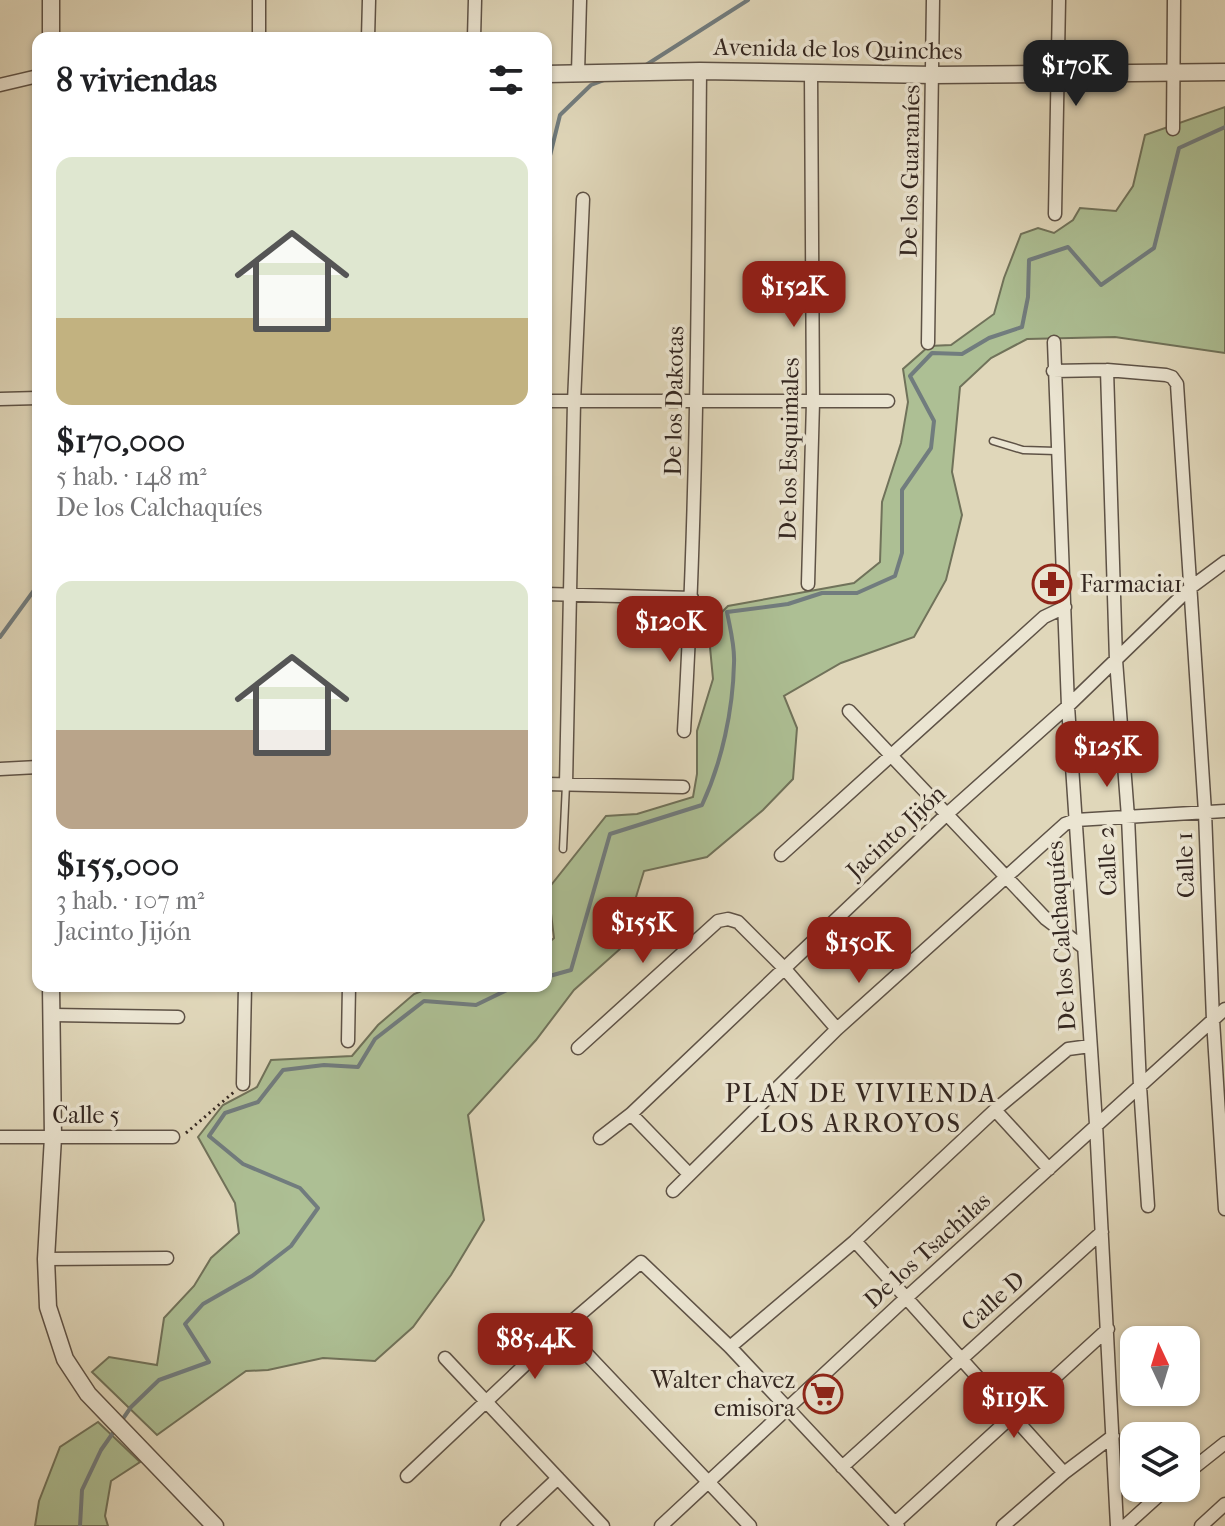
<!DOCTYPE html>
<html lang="es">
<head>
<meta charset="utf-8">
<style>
	:root { --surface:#fff; --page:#f6f6f6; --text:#202124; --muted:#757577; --accent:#8f2418 }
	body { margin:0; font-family:"IM FELL French Canon",serif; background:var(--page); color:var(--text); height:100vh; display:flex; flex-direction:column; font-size:30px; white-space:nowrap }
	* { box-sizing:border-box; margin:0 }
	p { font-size:26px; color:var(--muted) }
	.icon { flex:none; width:44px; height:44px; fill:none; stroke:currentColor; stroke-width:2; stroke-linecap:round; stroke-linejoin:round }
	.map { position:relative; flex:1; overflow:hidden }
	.panel { position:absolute; left:32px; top:32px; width:520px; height:960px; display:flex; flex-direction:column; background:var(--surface); border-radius:16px; box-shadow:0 2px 6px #0004 }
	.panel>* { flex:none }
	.needle { width:52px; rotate:356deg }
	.tools { position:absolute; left:1120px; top:1326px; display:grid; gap:16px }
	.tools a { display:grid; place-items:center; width:80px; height:80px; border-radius:16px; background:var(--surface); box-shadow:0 2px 6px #0004; font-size:40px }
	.price { position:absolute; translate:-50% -68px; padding:0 18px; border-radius:16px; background:var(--accent); color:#fff; font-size:26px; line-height:52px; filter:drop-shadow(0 2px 4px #0008) }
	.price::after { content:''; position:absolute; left:50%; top:48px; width:24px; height:18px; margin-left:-12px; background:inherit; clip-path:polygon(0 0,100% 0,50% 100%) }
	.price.selected { background:#222; color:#fff }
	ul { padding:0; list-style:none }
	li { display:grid; align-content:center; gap:16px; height:424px; padding:0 24px }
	li span { display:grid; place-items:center; height:248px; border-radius:16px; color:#555 }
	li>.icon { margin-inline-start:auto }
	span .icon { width:144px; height:144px; fill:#fffc; stroke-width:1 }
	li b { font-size:34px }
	h2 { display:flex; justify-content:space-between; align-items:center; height:96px; padding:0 24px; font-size:34px }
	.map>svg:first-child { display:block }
	.green { fill:#adbf94; stroke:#70725a; stroke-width:2 }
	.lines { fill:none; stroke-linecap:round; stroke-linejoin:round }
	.stream { stroke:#717c7e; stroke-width:4 }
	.service-casing { stroke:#5e5246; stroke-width:9 }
	.minor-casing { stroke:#5e5246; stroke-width:15 }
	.tertiary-casing { stroke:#5e5246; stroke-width:19 }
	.path { stroke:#332620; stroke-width:3; stroke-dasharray:2 4; stroke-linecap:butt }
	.service { stroke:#ebe5d2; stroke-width:6 }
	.minor { stroke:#ebe5d2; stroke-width:12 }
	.tertiary { stroke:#ebe5d2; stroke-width:16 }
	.labels { text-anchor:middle; stroke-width:7; stroke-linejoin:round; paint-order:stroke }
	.street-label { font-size:24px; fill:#332620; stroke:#ebe5d2 }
	.poi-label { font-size:24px; fill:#332620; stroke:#ebe5d2; text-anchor:start }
	.neighbourhood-label { font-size:26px; letter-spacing:2px; fill:#332620; stroke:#ebe5d2 }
</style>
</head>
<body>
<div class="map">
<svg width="1225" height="1526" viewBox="0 0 1225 1526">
	<rect width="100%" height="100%" fill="#e0d7ba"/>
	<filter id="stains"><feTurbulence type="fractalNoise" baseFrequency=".0025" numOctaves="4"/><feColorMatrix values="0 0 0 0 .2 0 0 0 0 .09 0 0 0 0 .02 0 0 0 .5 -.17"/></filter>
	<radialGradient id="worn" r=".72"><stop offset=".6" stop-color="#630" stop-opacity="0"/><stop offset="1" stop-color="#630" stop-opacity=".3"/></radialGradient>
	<path class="green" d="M1225,107V353L1115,337L1027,339L991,358L960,387L952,472L962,515L946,580L914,637L841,663L784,696L797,728L793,779L763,810L707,857L644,871L620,949L574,990L536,1040L468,1115L484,1220L451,1275L413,1327L375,1361L323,1358L268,1370L246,1371L157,1435L92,1372L109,1357L157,1365L164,1318L194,1286L211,1258L239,1233L235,1203L198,1137L223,1105L257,1087L271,1060L352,1056L378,1025L414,994L435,986H546V945L554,938L548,889L606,816L637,814L693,797L697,774V731L713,679L708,626L728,606L854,583L880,562L882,502L901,443L908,402L903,369L929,346L951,345L994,314L1004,278L1021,234L1038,228L1054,233L1073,220L1080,208L1116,211L1133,186L1145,135Z
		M98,1422L140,1462L111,1481L105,1516L108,1526H35L39,1501L60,1447Z"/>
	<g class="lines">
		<path class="stream" d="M646,65L748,0
			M546,172L560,115L591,85L607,79
			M0,637L35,589
			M546,977L571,970L610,834L702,805C722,762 733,710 734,663C735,646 730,628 727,612L788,604L822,593H857L895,576L902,553V490L931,448L934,421L910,376L932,353L962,354L989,338L1022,327L1028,297L1029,260L1068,247L1101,285L1154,248L1179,148L1225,127
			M120,1423L131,1407L159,1380L209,1362L185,1324L203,1304L252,1276L291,1246L318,1208L300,1188L243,1164L209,1136L225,1113L258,1102L283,1070L324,1065L358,1067L375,1039L424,1001L476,1005L515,986
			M80,1526L82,1490L101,1450L115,1430"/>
		<defs>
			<path id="service" d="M993,441L1023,450L1056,451
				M563,849L566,784"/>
			<path id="minor" d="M259,0V38
				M368,38L369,0
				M474,38L475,0
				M578,73L580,0
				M0,85L38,76
				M1173,129L1174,0
				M1055,214L1059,0
				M1054,342L1068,706L1096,1124L1117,1526
				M928,343L933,0
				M1107,370L1116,660L1128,817L1140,1086L1148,1206
				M1053,371L1107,370L1166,375L1172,377L1177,384L1205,812L1213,1020L1225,1209
				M0,399L38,398
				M546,401H888
				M808,584L813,402L811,74
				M546,594L692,598
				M849,711L1046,919L1083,947
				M684,731C697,511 698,292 700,71
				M0,769L38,767
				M546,784L683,787
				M566,784L574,402L583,199
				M781,855L1044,617L1065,607
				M53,1015L178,1017
				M348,1041L349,986
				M578,1048L718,921L728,919L738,922L784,968L837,1029
				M243,1084L245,986
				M995,1110L1049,1169
				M631,1114L689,1174
				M0,1137H173
				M600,1138L631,1114L947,814L1068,706L1190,588L1225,562
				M673,1191L837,1029L1065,824L1076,820L1225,811
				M855,1241L1064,1473
				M46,1259L167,1258
				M563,1329L750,1526
				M730,1347L855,1241L995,1110L1068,1049L1090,1046
				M445,1358L603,1526
				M842,1467L1102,1232
				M1186,1474L1225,1443
				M407,1476L563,1329L641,1262L730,1347L898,1526
				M895,1523L1108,1329
				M507,1526L558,1478
				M661,1526L906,1298L1225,1009
				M1003,1526L1064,1473L1113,1436
				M1125,1526L1167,1488
				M1201,1526L1225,1504"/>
			<path id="tertiary" d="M51,38V0
				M546,74L700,71L934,75L1225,72
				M51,986L53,1137L46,1259L48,1307L65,1359L88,1394L215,1526"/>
		</defs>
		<use href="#service" class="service-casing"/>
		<use href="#minor" class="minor-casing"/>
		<use href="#tertiary" class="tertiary-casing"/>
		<path class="path" d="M186,1133L234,1092"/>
		<use href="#service" class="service"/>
		<use href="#minor" class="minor"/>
		<use href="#tertiary" class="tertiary"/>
	</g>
	<defs>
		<symbol id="pharmacy-ring" viewBox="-11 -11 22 22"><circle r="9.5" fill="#ebe5d2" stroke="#8f2418" stroke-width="1.5"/><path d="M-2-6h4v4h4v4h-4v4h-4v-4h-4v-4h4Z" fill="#8f2418"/></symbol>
		<symbol id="supermarket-ring" viewBox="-11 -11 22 22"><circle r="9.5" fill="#ebe5d2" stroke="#8f2418" stroke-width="1.5"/><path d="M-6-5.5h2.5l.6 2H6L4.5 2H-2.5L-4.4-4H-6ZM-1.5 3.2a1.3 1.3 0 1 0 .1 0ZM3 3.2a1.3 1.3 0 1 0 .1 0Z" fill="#8f2418"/></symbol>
	</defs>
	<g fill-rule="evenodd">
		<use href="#pharmacy-ring" x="1030" y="562" width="44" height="44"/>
		<use href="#supermarket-ring" x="801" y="1372" width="44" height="44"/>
	</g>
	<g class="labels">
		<g class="street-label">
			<text transform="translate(838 49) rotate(1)" y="8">Avenida de los Quinches</text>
			<text transform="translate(910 171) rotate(-89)" y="8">De los Guaraníes</text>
			<text transform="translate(674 401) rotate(-89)" y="8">De los Dakotas</text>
			<text transform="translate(789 449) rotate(-89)" y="8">De los Esquimales</text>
			<text transform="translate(896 832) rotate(-43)" y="8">Jacinto Jijón</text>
			<text transform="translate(1107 861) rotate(-93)" y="8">Calle 2</text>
			<text transform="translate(1185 865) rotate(-92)" y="8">Calle 1</text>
			<text transform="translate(1061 936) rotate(-94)" y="8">De los Calchaquíes</text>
			<text x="86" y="1123">Calle 5</text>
			<text transform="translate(927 1250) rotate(-42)" y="8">De los Tsachilas</text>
			<text transform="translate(993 1301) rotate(-42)" y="8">Calle D</text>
		</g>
		<g class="poi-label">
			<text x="1080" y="592">Farmacia1</text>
			<text x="795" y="1388" text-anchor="end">Walter chavez<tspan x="795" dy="28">emisora</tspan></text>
		</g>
		<g class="neighbourhood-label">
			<text x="861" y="1102">PLAN DE VIVIENDA<tspan x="861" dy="30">LOS ARROYOS</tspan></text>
		</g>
	</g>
	<rect width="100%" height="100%" filter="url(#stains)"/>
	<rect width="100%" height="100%" fill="url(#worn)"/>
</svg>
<div class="tools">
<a><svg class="needle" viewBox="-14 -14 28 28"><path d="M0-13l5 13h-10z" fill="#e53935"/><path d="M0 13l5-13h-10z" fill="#757577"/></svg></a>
<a><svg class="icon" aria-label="layers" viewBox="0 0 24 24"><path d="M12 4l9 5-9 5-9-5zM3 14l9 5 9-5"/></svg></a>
</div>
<b class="price selected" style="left:1076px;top:108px">$170K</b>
<b class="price" style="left:794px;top:329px">$152K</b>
<b class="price" style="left:670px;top:664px">$120K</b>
<b class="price" style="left:1107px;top:789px">$125K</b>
<b class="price" style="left:643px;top:965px">$155K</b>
<b class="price" style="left:859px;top:985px">$150K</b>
<b class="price" style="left:535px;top:1381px">$85.4K</b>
<b class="price" style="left:1014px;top:1440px">$119K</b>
<section class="panel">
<h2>8 viviendas<svg class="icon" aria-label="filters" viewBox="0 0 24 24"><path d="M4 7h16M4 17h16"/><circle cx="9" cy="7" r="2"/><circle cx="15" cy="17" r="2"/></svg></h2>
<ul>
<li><span style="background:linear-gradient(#dfe7d0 65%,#c2b280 0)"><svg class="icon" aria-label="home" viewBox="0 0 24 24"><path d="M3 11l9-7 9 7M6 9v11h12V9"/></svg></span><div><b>$170,000</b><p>5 hab. · 148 m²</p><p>De los Calchaquíes</p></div></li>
<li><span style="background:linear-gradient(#dfe7d0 60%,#b9a48a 0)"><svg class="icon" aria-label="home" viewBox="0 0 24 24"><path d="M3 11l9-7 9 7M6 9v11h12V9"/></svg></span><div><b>$155,000</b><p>3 hab. · 107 m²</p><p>Jacinto Jijón</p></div></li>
</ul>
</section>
</div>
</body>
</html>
